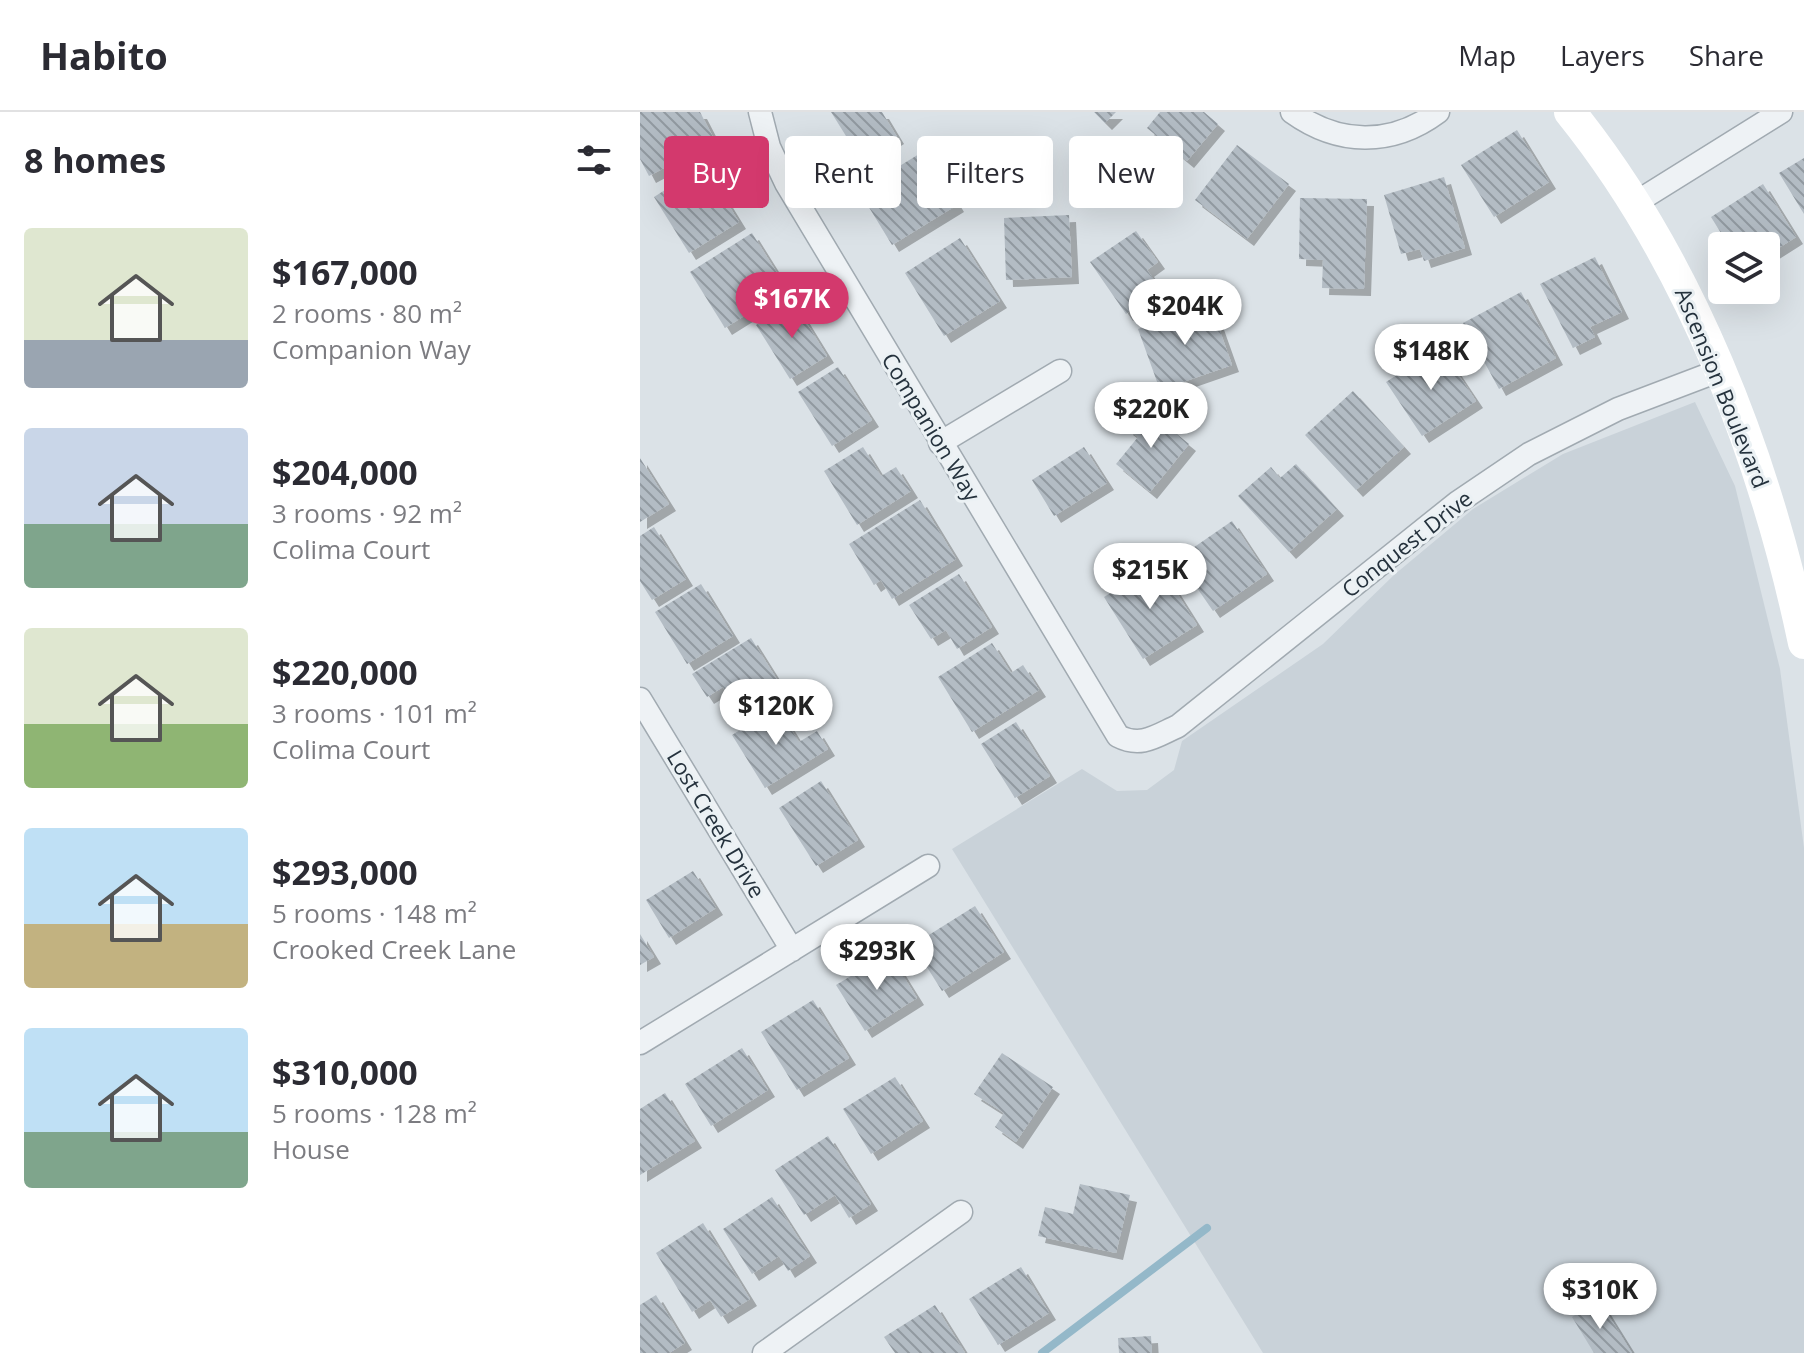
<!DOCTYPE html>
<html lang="en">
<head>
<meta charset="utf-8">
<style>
	:root { --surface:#fff; --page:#f2f2f3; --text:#2b2b33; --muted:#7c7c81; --line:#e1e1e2; --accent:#d3396d }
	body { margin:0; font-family:"Open Sans",sans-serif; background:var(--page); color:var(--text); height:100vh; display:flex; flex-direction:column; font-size:30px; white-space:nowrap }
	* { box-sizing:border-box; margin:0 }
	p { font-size:26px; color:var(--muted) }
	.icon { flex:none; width:44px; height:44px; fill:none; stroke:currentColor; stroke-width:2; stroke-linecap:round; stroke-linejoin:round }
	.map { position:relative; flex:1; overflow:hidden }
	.sheet { display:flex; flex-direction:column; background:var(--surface); width:640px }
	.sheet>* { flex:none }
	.hud { position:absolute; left:24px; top:24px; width:760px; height:72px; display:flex; gap:16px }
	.fabs { position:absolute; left:1068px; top:120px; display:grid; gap:16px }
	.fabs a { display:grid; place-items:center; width:72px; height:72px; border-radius:8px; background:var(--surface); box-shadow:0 8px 32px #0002; font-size:40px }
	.price { position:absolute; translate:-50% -68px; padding:0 18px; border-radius:28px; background:#fff; color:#222; font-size:26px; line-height:52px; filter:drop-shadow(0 2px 4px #0008) }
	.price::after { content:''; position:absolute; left:50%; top:48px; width:24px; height:18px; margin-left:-12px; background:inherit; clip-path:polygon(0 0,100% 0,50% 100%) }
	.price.on { background:var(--accent); color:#fff }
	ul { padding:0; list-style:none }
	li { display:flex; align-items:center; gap:24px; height:200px; padding:0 24px }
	li span { display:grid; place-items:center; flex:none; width:224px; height:160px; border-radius:8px; color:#555 }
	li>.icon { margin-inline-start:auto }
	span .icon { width:96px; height:96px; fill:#fffc; stroke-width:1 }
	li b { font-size:34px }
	h2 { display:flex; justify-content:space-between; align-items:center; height:96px; padding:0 24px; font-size:34px }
	.pill { padding:0 28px; border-radius:8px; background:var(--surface); box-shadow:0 8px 32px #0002; font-size:28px; line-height:72px }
	.pill.on { background:var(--accent); color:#fff }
	header { display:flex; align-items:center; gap:48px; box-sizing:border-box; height:112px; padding:0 40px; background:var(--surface); border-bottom:2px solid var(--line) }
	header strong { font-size:38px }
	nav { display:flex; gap:44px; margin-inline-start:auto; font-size:28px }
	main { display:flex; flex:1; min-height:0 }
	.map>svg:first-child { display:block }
	.built { fill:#c9d2d9 }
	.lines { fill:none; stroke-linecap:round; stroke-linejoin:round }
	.stream { stroke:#94b8c9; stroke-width:8 }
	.building { fill:url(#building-back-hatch); filter:url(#shadow) }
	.street-casing { stroke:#a1aab1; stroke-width:25 }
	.street { stroke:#eef2f5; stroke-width:22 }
	.secondary { stroke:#fff; stroke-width:32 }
	.labels { text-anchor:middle; stroke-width:6; stroke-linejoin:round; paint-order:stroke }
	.street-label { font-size:22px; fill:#25323d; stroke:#ebf1f4 }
</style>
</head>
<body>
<header>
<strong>Habito</strong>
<nav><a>Map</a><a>Layers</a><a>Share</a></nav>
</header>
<main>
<section class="sheet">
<h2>8 homes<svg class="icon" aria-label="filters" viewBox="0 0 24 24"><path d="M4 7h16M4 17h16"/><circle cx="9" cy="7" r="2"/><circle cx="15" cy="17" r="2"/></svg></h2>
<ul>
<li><span style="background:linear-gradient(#dfe7d0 70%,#9aa5b1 0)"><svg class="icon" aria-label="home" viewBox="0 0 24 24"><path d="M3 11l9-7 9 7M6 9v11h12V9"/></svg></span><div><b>$167,000</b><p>2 rooms · 80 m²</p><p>Companion Way</p></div></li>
<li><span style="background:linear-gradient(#c9d6e8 60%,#7fa58c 0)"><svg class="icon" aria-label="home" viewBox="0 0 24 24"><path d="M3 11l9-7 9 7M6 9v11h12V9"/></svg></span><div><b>$204,000</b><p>3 rooms · 92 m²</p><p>Colima Court</p></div></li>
<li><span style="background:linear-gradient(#dfe7d0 60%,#8fb573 0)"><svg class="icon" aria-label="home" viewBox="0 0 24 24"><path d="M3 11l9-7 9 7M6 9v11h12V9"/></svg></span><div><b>$220,000</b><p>3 rooms · 101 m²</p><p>Colima Court</p></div></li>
<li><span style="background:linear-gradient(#bfe0f5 60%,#c2b280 0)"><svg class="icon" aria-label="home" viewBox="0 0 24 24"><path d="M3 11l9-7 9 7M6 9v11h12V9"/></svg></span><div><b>$293,000</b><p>5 rooms · 148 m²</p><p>Crooked Creek Lane</p></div></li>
<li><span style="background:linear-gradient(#bfe0f5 65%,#7fa58c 0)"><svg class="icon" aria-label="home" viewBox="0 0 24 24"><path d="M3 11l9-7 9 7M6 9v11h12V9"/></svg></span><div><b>$310,000</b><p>5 rooms · 128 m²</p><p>House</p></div></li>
</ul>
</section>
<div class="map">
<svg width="1164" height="1241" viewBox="0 0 1164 1241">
	<defs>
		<pattern id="building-back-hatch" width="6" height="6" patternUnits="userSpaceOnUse" patternTransform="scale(2)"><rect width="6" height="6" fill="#b3bcc4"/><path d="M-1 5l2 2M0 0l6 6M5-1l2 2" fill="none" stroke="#9199a0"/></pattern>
		<filter id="shadow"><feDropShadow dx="7" dy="7" stdDeviation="0" flood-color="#0004"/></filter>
	</defs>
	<rect width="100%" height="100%" fill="#dbe2e7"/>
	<path class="built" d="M1055,290L1095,374L1140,557L1164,736V1241H623L312,737L442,657L477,679L507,678L534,658L542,629L683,532L754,463L833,397L923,342Z"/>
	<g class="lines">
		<path class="stream" d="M402,1241L567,1116"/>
	</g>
	<path class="building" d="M0,0H60L75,29L9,64L0,47Z
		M191,0H242L257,25L221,48Z
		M454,0H476L465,11Z
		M520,0H564L578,12L547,49L507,16Z
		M877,18L909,70L854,105L821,53Z
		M597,33L649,72L607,127L555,88Z
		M284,39L317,93L252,133L219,79Z
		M1164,46V102L1139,61Z
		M64,53L99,110L49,141L14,85Z
		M804,65L825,136L784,149L780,137L761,142L744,83Z
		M1123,72L1156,125L1126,144V134H1089L1071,105Z
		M660,86L727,87L724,177L682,176L683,148L659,147Z
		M429,103L432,165L366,168L364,106Z
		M496,119L518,150L507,158L521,178L486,202L450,150Z
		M112,121L147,177L85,216L50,160Z
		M320,126L360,189L304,224L265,161Z
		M955,145L982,200L950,215L955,225L933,236L900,172Z
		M881,180L916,246L859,277L823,211Z
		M153,189L187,244L150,267L116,213Z
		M570,191L592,253L520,278L498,217Z
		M800,235L836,289L782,324L746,270Z
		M198,255L232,308L192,334L158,280Z
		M713,279L764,335L716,378L665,323Z
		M504,295L549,332L510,380L476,352L498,325L486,316Z
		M223,335L241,364L256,355L271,379L217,413L184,359Z
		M444,335L467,371L414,404L392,368Z
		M0,346L29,392L0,410Z
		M656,352L697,397L649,440L598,384L631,355L640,366Z
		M280,388L316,447L252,487L241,468L234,473L209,432Z
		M592,409L627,462L573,499L537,447Z
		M14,415L46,467L12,488L0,469V424Z
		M518,451L557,513L503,547L464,485Z
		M319,462L352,515L317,537L306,518L291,527L269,493Z
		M61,472L93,524L47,552L15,500Z
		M111,526L143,577L101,604L83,575L67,585L52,562Z
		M352,531L371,561L383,553L399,578L332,620L298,565Z
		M137,595L159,630L177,619L188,637L125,676L92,623Z
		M376,610L410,664L375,686L341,632Z
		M181,669L218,728L176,754L139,696Z
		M53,759L76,796L29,826L6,788Z
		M335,794L364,840L302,879L273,833Z
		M0,822L14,845L0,853Z
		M249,841L277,886L225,919L196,873Z
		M173,888L209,946L157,978L121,920Z
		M102,936L128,978L71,1014L45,972Z
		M362,941L413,975L376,1030L355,1015L364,1001L334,982Z
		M255,965L283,1009L231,1042L203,997Z
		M25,981L55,1029L0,1063V997Z
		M188,1024L231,1092L209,1106L195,1083L164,1103L135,1058Z
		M440,1072L490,1083L476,1141L398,1124L405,1095L433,1102Z
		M132,1085L170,1144L148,1159L139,1144L112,1162L83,1117Z
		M63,1111L110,1187L81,1205L70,1188L52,1200L16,1141Z
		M381,1155L409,1201L358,1233L329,1187Z
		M16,1183L45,1231L29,1241H0V1193Z
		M959,1188L992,1241H954L932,1205Z
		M295,1193L325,1241H255L244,1225Z
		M511,1224L512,1241H479L478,1226Z"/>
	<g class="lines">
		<defs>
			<path id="street" d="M120,0L129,35L146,71L478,624C501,636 516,624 538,614L818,390L889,342L978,297L1078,259
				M652,0C698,33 751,35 798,0
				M995,91L1141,0
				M300,331L420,259
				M0,587L152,838
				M0,931L288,754
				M124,1241L321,1100"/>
		</defs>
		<use href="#street" class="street-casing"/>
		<use href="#street" class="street"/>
		<path class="secondary" d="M930,0C1050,149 1125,345 1164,531"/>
	</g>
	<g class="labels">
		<g class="street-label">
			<text transform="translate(1082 276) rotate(68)" y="8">Ascension Boulevard</text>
			<text transform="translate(291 315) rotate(59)" y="8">Companion Way</text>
			<text transform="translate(767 432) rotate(-38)" y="8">Conquest Drive</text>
			<text transform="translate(76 712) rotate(59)" y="8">Lost Creek Drive</text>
		</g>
	</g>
</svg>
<div class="fabs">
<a><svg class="icon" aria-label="layers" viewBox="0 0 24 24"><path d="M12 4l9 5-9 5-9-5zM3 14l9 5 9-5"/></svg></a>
</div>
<b class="price on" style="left:152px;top:228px">$167K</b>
<b class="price" style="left:545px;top:235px">$204K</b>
<b class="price" style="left:791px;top:280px">$148K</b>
<b class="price" style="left:511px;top:338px">$220K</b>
<b class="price" style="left:510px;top:499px">$215K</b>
<b class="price" style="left:136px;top:635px">$120K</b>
<b class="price" style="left:237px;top:880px">$293K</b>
<b class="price" style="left:960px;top:1219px">$310K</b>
<div class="hud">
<a class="pill on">Buy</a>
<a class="pill">Rent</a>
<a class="pill">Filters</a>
<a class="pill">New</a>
</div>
</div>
</main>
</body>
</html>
